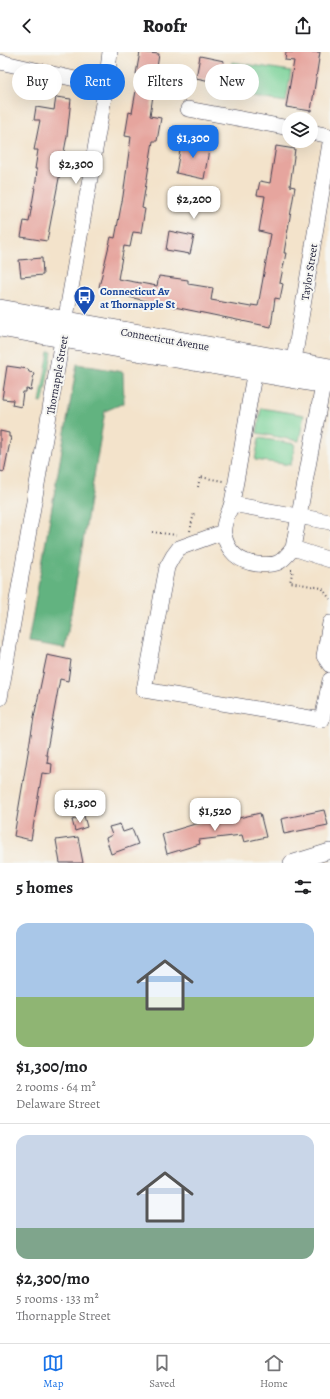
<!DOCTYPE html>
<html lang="en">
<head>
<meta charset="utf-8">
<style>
	:root { --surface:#fff; --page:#f2f2f2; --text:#202124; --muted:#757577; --line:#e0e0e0; --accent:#1a73e8 }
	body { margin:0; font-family:Alegreya,serif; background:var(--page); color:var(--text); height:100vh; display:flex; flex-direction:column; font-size:15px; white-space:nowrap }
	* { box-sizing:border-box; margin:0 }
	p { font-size:13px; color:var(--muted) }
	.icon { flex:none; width:22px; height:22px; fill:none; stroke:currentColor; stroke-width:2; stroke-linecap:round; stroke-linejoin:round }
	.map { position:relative; height:811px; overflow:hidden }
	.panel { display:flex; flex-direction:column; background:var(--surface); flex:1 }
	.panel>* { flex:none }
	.guide { position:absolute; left:12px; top:12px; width:306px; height:36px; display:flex; gap:8px }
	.tools { position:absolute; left:282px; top:60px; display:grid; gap:8px }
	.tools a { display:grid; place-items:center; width:36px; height:36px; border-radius:50%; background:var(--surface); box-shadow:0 4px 16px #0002; font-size:20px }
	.price { position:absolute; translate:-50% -34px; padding:0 9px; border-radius:8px; background:#fff; color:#222; font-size:13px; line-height:26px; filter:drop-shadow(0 1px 2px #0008) }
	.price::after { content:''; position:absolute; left:50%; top:24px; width:12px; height:9px; margin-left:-6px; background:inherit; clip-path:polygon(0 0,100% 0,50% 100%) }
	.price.selected { background:var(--accent); color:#fff }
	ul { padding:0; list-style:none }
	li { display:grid; align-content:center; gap:8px; height:212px; padding:0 16px }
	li+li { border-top:1px solid var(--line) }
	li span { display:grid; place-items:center; height:124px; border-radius:12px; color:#555 }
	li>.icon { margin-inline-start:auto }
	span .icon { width:72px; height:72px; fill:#fffc; stroke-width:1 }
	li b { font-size:17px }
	h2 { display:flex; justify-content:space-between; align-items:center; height:48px; padding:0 16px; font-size:17px }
	.tag { padding:0 14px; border-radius:18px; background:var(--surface); box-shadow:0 4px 16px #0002; font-size:14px; line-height:36px }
	.tag.selected { background:var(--accent); color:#fff }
	header { display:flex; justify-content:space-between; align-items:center; height:52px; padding:0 16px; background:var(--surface); font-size:18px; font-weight:800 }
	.dock { display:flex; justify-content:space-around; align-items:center; height:56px; border-top:1px solid var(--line); background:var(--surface); font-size:11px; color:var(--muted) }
	.dock a { display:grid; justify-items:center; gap:2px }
	.dock .selected { color:var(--accent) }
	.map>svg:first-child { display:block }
	.green { fill:#79d197; stroke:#4e7a69 }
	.forest { fill:#62b380; stroke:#426a5e }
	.building { fill:#e6a59e }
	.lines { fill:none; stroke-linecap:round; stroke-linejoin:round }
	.minor-casing { stroke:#413f51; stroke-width:16 }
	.major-casing { stroke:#413f51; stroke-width:20 }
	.path { stroke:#413f51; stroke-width:2; stroke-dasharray:1 3; stroke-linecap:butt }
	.minor { stroke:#fff; stroke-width:15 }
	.major { stroke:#fff; stroke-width:19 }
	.labels { text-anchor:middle; stroke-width:4; stroke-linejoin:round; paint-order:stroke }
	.street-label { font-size:11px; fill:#22223b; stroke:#f6f6f2 }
	.transit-label { font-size:11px; font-weight:bold; fill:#164399; stroke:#f6f6f2; text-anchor:start }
</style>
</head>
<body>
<header><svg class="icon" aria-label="back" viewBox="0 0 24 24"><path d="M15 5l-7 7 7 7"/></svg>Roofr<svg class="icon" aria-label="share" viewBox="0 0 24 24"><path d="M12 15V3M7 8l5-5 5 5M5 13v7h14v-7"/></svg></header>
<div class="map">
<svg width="330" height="811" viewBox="0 0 330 811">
	<rect width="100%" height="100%" fill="#f6f6f2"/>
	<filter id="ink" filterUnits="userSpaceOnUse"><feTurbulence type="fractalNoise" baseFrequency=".025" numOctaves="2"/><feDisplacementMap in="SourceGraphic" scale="8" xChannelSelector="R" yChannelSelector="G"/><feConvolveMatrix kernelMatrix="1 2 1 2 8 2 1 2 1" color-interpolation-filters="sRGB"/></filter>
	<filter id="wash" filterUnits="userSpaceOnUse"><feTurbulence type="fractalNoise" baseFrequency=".012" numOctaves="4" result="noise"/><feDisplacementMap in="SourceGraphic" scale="16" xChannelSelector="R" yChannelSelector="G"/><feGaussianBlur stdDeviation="0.9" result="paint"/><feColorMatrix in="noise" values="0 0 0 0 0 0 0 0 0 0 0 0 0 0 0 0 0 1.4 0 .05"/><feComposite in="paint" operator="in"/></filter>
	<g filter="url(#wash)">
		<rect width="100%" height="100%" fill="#f3e3cb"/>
		<path class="green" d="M232,10L291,19L286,50L227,41Z
			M49,300H52L43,349L40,350Z
			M261,356L304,363L299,389L257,381Z
			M259,386L295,392L291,413L255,408Z"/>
		<path class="forest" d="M77,312L123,320L124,351L105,359L65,597L28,591Z"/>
		<g id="blocks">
			<path class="building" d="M140,0L159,2L150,64L161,66L157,89H153L147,126L142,156L145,157L141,181L133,180L130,195L124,194L118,227L157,234L159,224L188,228V232L213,236L211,248L251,255V253L258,254L271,182L259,179L265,144L257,143L260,129L270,131L276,94L295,97L290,134L295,135L284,201H286L280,231L283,232L280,247L275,246L271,275L155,251L129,245L130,241L99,235L111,185L115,186L123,144L131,85L125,84L129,60L132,61L139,22H136Z
				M286,0H320L311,59L286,55L294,9L285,8Z
				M200,4L224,9L220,31L196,26Z
				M56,45L71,47L67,84L47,189L21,185L24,169L29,170L36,129L37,117H35L38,98H34L40,68H34L36,55L54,58Z
				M182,87L210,92L204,127L176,121Z
				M169,179L194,184L190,202L166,198Z
				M42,206L43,223L21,225L19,208Z
				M7,314L28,317L29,320L34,321L31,338L26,337V340H23L21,355L12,353L13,348L2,347Z
				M0,379L9,381V385H11L4,420L0,419Z
				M47,603L71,608L68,629L60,627L46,703H48L47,711L52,712L51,722L42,721L31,788L14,784L34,665Z
				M324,758L328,773L284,782L281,767Z
				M260,761L266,785L244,790L242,783L199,788L200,792L167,802L162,782L205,769V767L225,764L226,769Z
				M84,764L87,775L75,779L72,768Z
				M120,772L123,780L132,777L138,792L111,802L106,786L112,783L109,775Z
				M78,785L83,811H60L56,788Z"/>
		</g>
	</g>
	<g filter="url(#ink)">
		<use href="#blocks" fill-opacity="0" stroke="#413f51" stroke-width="1"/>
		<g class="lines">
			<defs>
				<path id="minor" d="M0,10L106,34
					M188,57L289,76
					M311,80L330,84
					M257,309C247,355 242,403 232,450C230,460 222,471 224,482C227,499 239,510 257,512C276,514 281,512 293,496L325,322
					M292,320L330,91
					M232,452L330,470
					M223,480L179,496L173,504L167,515L144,638L322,668L330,628
					M293,496L330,508
					M330,571L324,604L330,613
					M0,646L106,34L110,0
					M291,811L330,799"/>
				<path id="major" d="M0,257L330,316
					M0,275L330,333"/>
			</defs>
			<use href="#minor" class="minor-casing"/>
			<use href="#major" class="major-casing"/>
			<path class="path" d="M198,435L200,425L223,429
				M190,479L194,461
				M152,480L176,483
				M291,518H293L290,530L322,536L330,547"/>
			<use href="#minor" class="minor"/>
			<use href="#major" class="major"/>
		</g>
	</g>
	<defs>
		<symbol id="bus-pin" viewBox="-11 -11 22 30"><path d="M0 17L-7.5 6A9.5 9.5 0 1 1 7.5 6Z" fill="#1a4fb4" stroke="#f6f6f2"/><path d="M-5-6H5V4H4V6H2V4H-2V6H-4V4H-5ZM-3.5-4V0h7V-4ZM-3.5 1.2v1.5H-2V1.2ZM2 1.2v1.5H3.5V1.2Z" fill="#fff"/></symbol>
	</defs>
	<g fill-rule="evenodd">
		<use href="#bus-pin" x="72" y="232" width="25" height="34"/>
	</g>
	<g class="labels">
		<g class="street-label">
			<text transform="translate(309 220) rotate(-81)" y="4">Taylor Street</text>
			<text transform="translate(165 287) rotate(10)" y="4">Connecticut Avenue</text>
			<text transform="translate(57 323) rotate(-80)" y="4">Thornapple Street</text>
		</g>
		<g class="transit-label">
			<text x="100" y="243">Connecticut Av<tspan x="100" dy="13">at Thornapple St</tspan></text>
		</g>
	</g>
</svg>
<div class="tools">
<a><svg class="icon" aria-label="layers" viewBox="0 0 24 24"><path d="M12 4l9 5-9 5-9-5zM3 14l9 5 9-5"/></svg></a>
</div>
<b class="price selected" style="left:193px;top:107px">$1,300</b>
<b class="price" style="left:76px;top:133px">$2,300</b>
<b class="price" style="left:194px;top:168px">$2,200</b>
<b class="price" style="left:80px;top:772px">$1,300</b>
<b class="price" style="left:215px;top:780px">$1,520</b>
<div class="guide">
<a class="tag">Buy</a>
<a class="tag selected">Rent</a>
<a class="tag">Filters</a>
<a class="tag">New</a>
</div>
</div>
<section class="panel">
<h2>5 homes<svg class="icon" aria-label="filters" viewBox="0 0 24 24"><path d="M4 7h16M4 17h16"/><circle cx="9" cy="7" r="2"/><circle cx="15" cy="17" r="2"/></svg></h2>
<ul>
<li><span style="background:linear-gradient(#a9c7e8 60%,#8fb573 0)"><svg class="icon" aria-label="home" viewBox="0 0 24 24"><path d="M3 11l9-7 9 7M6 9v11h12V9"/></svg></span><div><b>$1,300/mo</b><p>2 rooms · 64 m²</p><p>Delaware Street</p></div></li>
<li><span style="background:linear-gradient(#c9d6e8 75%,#7fa58c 0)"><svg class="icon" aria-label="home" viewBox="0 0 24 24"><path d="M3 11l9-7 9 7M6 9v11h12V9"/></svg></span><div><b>$2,300/mo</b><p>5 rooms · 133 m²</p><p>Thornapple Street</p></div></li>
</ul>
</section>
<nav class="dock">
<a class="selected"><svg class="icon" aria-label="map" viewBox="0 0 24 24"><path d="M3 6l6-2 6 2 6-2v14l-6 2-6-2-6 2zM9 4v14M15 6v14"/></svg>Map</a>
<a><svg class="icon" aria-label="saved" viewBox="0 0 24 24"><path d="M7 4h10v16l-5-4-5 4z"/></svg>Saved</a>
<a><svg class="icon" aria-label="home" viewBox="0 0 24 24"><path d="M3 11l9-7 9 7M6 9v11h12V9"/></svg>Home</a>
</nav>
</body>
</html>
